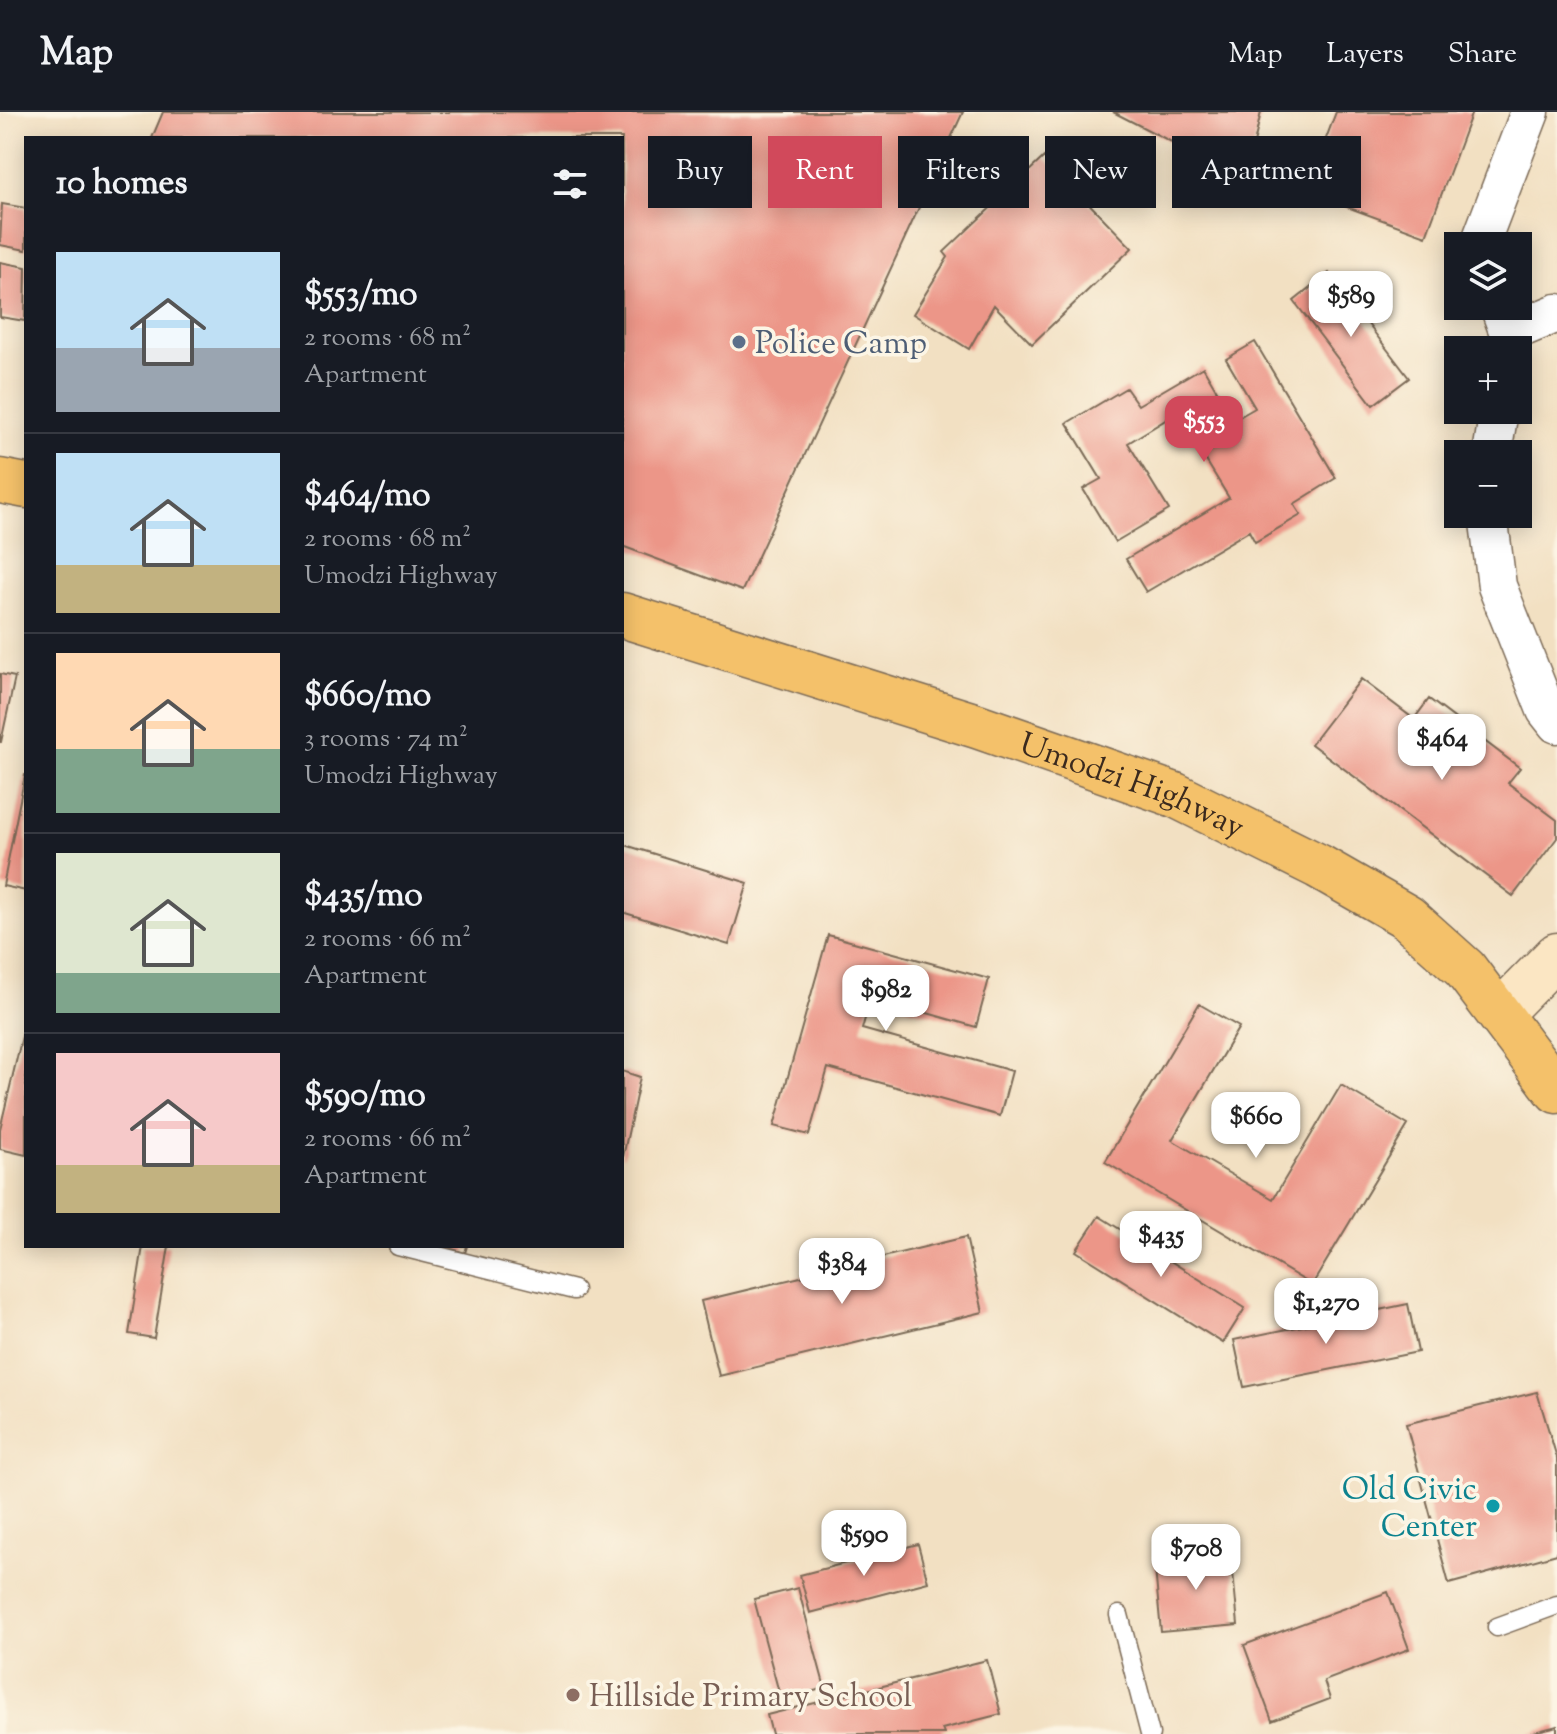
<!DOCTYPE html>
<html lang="en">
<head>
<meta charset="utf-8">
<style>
	:root { --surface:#171b24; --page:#242831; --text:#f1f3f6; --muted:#9ea1a6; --line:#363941; --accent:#d1495b }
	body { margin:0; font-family:"Sorts Mill Goudy",serif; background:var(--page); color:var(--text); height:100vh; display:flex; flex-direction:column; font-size:30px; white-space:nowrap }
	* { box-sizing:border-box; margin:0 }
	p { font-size:26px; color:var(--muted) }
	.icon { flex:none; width:44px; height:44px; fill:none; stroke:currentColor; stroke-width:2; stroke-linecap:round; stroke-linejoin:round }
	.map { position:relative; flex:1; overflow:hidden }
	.drawer { position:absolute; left:24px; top:24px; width:600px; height:1112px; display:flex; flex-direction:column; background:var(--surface); border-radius:0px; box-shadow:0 4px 20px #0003 }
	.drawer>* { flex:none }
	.top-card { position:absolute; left:648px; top:24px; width:760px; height:72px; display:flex; gap:16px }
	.buttons { position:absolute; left:1444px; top:120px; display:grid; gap:16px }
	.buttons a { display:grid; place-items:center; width:88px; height:88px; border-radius:0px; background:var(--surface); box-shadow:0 4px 20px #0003; font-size:40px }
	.price { position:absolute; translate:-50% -68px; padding:0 18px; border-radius:16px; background:#fff; color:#222; font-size:26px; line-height:52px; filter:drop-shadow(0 2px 4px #0008) }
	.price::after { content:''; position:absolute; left:50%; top:48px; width:24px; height:18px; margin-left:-12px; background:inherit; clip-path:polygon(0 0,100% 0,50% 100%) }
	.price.selected { background:var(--accent); color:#fff }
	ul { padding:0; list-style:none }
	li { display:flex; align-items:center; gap:24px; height:200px; padding:0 32px }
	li+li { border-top:2px solid var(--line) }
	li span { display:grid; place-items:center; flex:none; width:224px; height:160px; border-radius:0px; color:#555 }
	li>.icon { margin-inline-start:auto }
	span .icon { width:96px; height:96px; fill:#fffc; stroke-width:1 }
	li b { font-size:34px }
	h2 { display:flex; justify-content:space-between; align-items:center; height:96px; padding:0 32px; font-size:34px }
	.pill { padding:0 28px; border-radius:0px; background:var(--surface); box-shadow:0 4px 20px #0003; font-size:28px; line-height:72px }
	.pill.selected { background:var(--accent); color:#fff }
	header { display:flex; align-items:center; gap:48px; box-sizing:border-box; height:112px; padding:0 40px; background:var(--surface); border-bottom:2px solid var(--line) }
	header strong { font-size:38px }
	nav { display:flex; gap:44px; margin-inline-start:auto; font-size:28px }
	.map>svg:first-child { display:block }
	.building { fill:#ec9688 }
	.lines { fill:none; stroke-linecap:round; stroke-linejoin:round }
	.lane-casing { stroke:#7b6a57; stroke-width:21 }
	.street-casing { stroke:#7b6a57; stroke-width:41 }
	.secondary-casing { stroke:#7b6a57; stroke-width:47 }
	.highway-casing { stroke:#7b6a57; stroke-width:47 }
	.lane { stroke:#fff; stroke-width:18 }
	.street { stroke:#fff; stroke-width:38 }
	.secondary { stroke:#fbe6c3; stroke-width:44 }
	.highway { stroke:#f4c16a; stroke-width:44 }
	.service-dot { fill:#5c6f8a; stroke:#fcf5e5; stroke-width:3 }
	.culture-dot { fill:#0f9aa8; stroke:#fcf5e5; stroke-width:3 }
	.education-dot { fill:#8d6e63; stroke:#fcf5e5; stroke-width:3 }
	.labels { text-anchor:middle; stroke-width:7; stroke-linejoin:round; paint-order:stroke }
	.service-label { font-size:32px; fill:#4e5e75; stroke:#fcf5e5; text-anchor:start }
	.street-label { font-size:32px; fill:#3b2a1e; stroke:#fcf5e5 }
	.culture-label { font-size:32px; fill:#0d838f; stroke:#fcf5e5; text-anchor:end }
	.education-label { font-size:32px; fill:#785e54; stroke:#fcf5e5; text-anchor:start }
</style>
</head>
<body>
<header>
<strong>Map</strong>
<nav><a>Map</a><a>Layers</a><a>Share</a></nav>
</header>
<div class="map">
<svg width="1557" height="1622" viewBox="0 0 1557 1622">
	<rect width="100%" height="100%" fill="#fcf5e5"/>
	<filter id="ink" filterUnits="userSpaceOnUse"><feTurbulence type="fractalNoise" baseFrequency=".0125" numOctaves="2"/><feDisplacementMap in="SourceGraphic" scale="16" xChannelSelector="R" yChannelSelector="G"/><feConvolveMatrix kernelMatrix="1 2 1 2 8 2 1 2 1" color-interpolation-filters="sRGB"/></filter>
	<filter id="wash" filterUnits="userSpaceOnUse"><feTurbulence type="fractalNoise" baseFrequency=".006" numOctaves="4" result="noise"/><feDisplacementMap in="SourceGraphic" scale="32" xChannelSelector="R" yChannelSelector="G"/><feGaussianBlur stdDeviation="1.8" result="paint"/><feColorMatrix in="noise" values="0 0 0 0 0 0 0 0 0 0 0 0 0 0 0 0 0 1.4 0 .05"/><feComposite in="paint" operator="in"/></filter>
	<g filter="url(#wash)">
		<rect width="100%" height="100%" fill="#f2e0c2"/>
		<g id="blocks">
			<path class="building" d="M163,0H963L742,479L622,434V26H152Z
				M1113,0H1261L1246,68Z
				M1336,0H1472L1426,124L1306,80Z
				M1044,45L1132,136L1032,232L994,193L969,237L913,202L948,145L944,140Z
				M2,92L26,96V138L0,133Z
				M0,150L26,155L25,209L0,205Z
				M1329,161L1409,266L1373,293L1294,189Z
				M1255,230L1336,366L1294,392L1301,403L1255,430L1249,419L1146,480L1126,447L1229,386L1177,301L1128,331L1169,398L1115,430L1083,377L1101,367L1067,311L1126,276L1138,293L1203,255L1234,308L1255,296L1226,247Z
				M0,562L15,565L1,630H0Z
				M1361,567L1414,607L1429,587L1520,656L1508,671L1557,708V726L1513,784L1311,632Z
				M25,663H26V779L3,774Z
				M622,732L748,771L729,833L622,800Z
				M828,823L989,867L976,915L871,885L862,917L1012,959L1000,1004L828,956L809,1023L774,1014Z
				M1199,892L1239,915L1172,1028L1273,1087L1341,973L1408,1013L1312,1173L1105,1050Z
				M25,912H26V1043L0,1037V1017Z
				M622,959L640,965L623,1045H622Z
				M1099,1104L1245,1196L1223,1231L1076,1139Z
				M966,1125L983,1200L719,1264L701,1189Z
				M143,1134H169L154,1226L129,1222Z
				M443,1134H467L465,1141Z
				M1408,1192L1418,1240L1244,1275L1234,1228Z
				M1537,1280L1557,1346V1442L1449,1472L1406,1312Z
				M918,1432L928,1470L810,1501L800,1463Z
				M1231,1439L1238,1513L1161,1520L1154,1446Z
				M798,1476L825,1576L781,1588L754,1487Z
				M1388,1480L1409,1537L1324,1569L1330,1587L1272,1609L1244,1533Z
				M987,1548L1001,1602L942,1617L944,1622H772L767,1603Z
				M1557,1614V1622H1530V1621Z"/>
		</g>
	</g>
	<g filter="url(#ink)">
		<use href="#blocks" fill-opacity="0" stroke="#7b6a57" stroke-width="2"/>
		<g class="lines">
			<defs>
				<path id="lane" d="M398,1134L574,1178
					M1119,1503L1150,1622
					M1497,1515L1557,1493"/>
				<path id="street" d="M1479,134L1530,0
					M1499,194L1509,221L1557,201
					M1492,342L1499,298
					M1488,402L1497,474L1546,598L1557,612"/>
				<path id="secondary" d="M1500,901L1557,843"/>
				<g id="highway">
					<path d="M0,369L26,374"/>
					<path id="s1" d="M622,503L977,614L1175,683L1318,754L1407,805L1465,857L1557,979"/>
				</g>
			</defs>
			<use href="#lane" class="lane-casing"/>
			<use href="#street" class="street-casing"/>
			<use href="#secondary" class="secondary-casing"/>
			<use href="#highway" class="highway-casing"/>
			<use href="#lane" class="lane"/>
			<use href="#street" class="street"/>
			<use href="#secondary" class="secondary"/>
			<use href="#highway" class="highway"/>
		</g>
	</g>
	<circle class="service-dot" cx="739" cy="230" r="8"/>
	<circle class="culture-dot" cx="1493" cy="1394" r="8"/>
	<circle class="education-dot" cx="573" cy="1583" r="8"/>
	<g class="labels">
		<g class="service-label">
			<text x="755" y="241">Police Camp</text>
		</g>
		<g class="street-label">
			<text dy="11" stroke="none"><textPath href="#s1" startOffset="538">Umodzi Highway</textPath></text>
		</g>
		<g class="culture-label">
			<text x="1477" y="1387">Old Civic<tspan x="1477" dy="37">Center</tspan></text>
		</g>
		<g class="education-label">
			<text x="589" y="1594">Hillside Primary School</text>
		</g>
	</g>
</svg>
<div class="buttons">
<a><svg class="icon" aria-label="layers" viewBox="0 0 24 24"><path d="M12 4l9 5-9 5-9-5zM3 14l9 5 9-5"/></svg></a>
<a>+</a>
<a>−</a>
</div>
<b class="price" style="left:1351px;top:227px">$589</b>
<b class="price selected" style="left:1204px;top:352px">$553</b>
<b class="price" style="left:1442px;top:670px">$464</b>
<b class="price" style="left:886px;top:921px">$982</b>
<b class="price" style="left:1256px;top:1048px">$660</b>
<b class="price" style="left:1161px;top:1167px">$435</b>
<b class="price" style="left:842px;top:1194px">$384</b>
<b class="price" style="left:1326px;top:1234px">$1,270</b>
<b class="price" style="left:864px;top:1466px">$590</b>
<b class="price" style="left:1196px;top:1480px">$708</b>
<div class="top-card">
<a class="pill">Buy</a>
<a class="pill selected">Rent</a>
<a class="pill">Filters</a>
<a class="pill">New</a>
<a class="pill">Apartment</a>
</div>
<section class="drawer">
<h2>10 homes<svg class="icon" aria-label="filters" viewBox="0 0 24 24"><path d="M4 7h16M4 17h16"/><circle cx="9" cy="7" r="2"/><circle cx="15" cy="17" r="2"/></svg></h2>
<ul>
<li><span style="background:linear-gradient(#bfe0f5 60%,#9aa5b1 0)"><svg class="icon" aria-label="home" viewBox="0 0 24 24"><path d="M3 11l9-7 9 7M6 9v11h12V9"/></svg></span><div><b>$553/mo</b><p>2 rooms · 68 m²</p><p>Apartment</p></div></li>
<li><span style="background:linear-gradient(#bfe0f5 70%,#c2b280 0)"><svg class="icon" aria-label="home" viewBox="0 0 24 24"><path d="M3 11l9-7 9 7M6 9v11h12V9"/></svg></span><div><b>$464/mo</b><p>2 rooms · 68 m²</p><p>Umodzi Highway</p></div></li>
<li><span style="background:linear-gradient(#ffd9b3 60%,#7fa58c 0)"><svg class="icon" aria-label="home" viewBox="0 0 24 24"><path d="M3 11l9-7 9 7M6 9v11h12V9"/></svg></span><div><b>$660/mo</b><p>3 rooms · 74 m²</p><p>Umodzi Highway</p></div></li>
<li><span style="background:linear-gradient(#dfe7d0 75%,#7fa58c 0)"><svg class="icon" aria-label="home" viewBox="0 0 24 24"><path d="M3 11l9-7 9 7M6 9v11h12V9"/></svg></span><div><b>$435/mo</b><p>2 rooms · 66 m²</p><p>Apartment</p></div></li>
<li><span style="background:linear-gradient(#f6c9c9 70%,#c2b280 0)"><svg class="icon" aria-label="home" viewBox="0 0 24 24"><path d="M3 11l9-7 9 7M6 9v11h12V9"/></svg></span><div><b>$590/mo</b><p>2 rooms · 66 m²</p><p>Apartment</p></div></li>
</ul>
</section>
</div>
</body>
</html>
